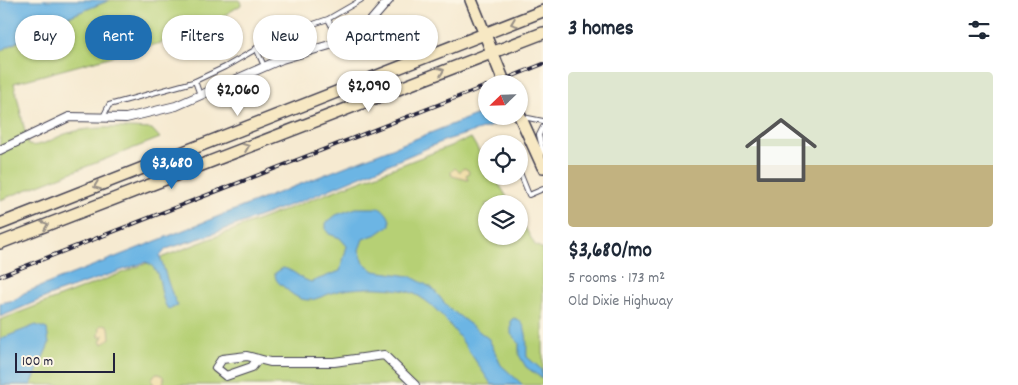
<!DOCTYPE html>
<html lang="en">
<head>
<meta charset="utf-8">
<style>
	:root { --surface:#fff; --page:#f6f6f7; --text:#1f2937; --muted:#747a83; --line:#e0e1e3; --accent:#1f6fb2 }
	body { margin:0; font-family:Dekko,sans-serif; background:var(--page); color:var(--text); height:100vh; display:flex; flex-direction:column; font-size:19px; white-space:nowrap }
	* { box-sizing:border-box; margin:0 }
	p { font-size:16px; color:var(--muted) }
	.icon { flex:none; width:28px; height:28px; fill:none; stroke:currentColor; stroke-width:2; stroke-linecap:round; stroke-linejoin:round }
	.map { position:relative; flex:1; overflow:hidden }
	.details { display:flex; flex-direction:column; background:var(--surface); width:475px }
	.details>* { flex:none }
	.guide { position:absolute; left:15px; top:15px; width:452px; height:45px; display:flex; gap:10px }
	.needle { width:32px; rotate:247deg }
	.controls { position:absolute; left:478px; top:75px; display:grid; gap:10px }
	.controls a { display:grid; place-items:center; width:50px; height:50px; border-radius:50%; background:var(--surface); box-shadow:0 1px 4px #0004; font-size:25px }
	.scale { position:absolute; left:15px; bottom:12px; width:100px; box-sizing:border-box; padding-left:5px; border:2px solid #22223b; border-top:0; font-size:14px; line-height:18px; white-space:nowrap; color:#22223b; -webkit-text-stroke:4px #fcf5e5; paint-order:stroke }
	.price { position:absolute; translate:-50% -42px; padding:0 11px; border-radius:18px; background:#fff; color:#222; font-size:16px; line-height:32px; filter:drop-shadow(0 1px 2px #0008) }
	.price::after { content:''; position:absolute; left:50%; top:30px; width:15px; height:11px; margin-left:-8px; background:inherit; clip-path:polygon(0 0,100% 0,50% 100%) }
	.price.selected { background:var(--accent); color:#fff }
	ul { padding:0; list-style:none }
	li { display:grid; align-content:center; gap:10px; height:265px; padding:0 25px }
	li+li { border-top:1px solid var(--line) }
	li span { display:grid; place-items:center; height:155px; border-radius:5px; color:#555 }
	li>.icon { margin-inline-start:auto }
	span .icon { width:90px; height:90px; fill:#fffc; stroke-width:1 }
	li b { font-size:21px }
	h2 { display:flex; justify-content:space-between; align-items:center; height:60px; padding:0 25px; font-size:21px }
	.tag { padding:0 18px; border-radius:22px; background:var(--surface); box-shadow:0 1px 4px #0004; font-size:18px; line-height:45px }
	.tag.selected { background:var(--accent); color:#fff }
	main { display:flex; flex:1; min-height:0 }
	.map>svg:first-child { display:block }
	.green { fill:#b6d075; stroke:#6c7958 }
	.sand { fill:#eeda9e; stroke:#887e6c }
	.water { fill:#6cb5e4; stroke:#476c90 }
	.lines { fill:none; stroke-linecap:round; stroke-linejoin:round }
	.lane-casing { stroke:#424052; stroke-width:6 }
	.street-casing { stroke:#424052; stroke-width:10 }
	.secondary-casing { stroke:#424052; stroke-width:14 }
	.lane { stroke:#fff; stroke-width:4 }
	.street { stroke:#fff; stroke-width:8 }
	.secondary { stroke:#f7e8c3; stroke-width:11 }
	.rail-casing { stroke:#22223b; stroke-width:4 }
	.rail { stroke:#fcf5e5; stroke-width:2; stroke-dasharray:5.5; stroke-linecap:butt }
	.oneway { stroke:#978f86 }
</style>
</head>
<body>
<main>
<div class="map">
<svg width="543" height="385" viewBox="0 0 543 385">
	<rect width="100%" height="100%" fill="#fcf5e5"/>
	<filter id="ink" filterUnits="userSpaceOnUse"><feTurbulence type="fractalNoise" baseFrequency=".02" numOctaves="2"/><feDisplacementMap in="SourceGraphic" scale="10" xChannelSelector="R" yChannelSelector="G"/><feConvolveMatrix kernelMatrix="1 2 1 2 8 2 1 2 1" color-interpolation-filters="sRGB"/></filter>
	<filter id="wash" filterUnits="userSpaceOnUse"><feTurbulence type="fractalNoise" baseFrequency=".0096" numOctaves="4" result="noise"/><feDisplacementMap in="SourceGraphic" scale="20" xChannelSelector="R" yChannelSelector="G"/><feGaussianBlur stdDeviation="1.12" result="paint"/><feColorMatrix in="noise" values="0 0 0 0 0 0 0 0 0 0 0 0 0 0 0 0 0 1.4 0 .05"/><feComposite in="paint" operator="in"/></filter>
	<g filter="url(#wash)">
		<rect width="100%" height="100%" fill="#f6ead1"/>
		<path class="green" d="M110,0H240L241,5L194,34L14,83L28,145C40,148 54,138 65,134C93,125 124,128 152,129L160,138L0,200V51L53,23Z
			M471,138L486,163V176H494L511,204H486V236H519V217L535,245L543,249V385H0V320Z"/>
		<path class="sand" d="M455,168L459,172L464,168L468,170L469,173L466,175L468,180L452,176L451,172Z
			M105,324L109,327L110,338L103,344L100,341L104,335L99,337L100,326Z
			M152 380a6 6 0 1 1 12 0a6 6 0 1 1-12 0Z"/>
		<path class="water" d="M0,0H110L53,23L0,51Z
			M486,111V116L507,118L489,127L446,140L309,198L207,236L166,249L160,256C165,272 170,292 178,306L168,309C157,294 165,271 146,262L56,293L0,317V303L15,300L24,293Z
			M356,208H381C386,212 391,218 390,225L377,234L363,239L359,250L364,263L374,271L410,276L432,288L449,308L489,339L501,365L523,385H492C472,358 441,299 406,291C387,287 363,287 344,290C319,293 310,312 285,288C279,283 275,281 275,273L283,268C294,270 300,279 311,282L340,271L347,246L340,238L329,234L326,230V223L336,215Z
			M514,318C530,323 526,345 527,357L541,369L543,379L526,367L519,355V343L511,334V320Z
			M36,325L47,329L49,344L31,385H0V339Z"/>
	</g>
	<g filter="url(#ink)">
		<g class="lines">
			<defs>
				<path id="lane" d="M328,19L361,0
					M256,48L264,66
					M195,81L200,95
					M103,117L109,105L193,82L225,67L279,36L328,19L340,42
					M523,117L543,121
					M543,127L539,135L543,152
					M507,143V144
					M519,170L529,195L543,189"/>
				<path id="street" d="M0,150L69,117L126,118L176,106L282,59L340,42L369,23L389,0
					M258,359L252,367L226,376L216,368L222,359L247,356L270,362H334L384,355L415,385"/>
				<path id="secondary" d="M471,0L505,84
					M519,114L543,167
					M0,224L543,11
					M0,243L543,33"/>
			</defs>
			<use href="#lane" class="lane-casing"/>
			<use href="#street" class="street-casing"/>
			<use href="#secondary" class="secondary-casing"/>
			<use href="#lane" class="lane"/>
			<use href="#street" class="street"/>
			<use href="#secondary" class="secondary"/>
			<defs>
				<path id="rail" d="M493,84L543,64
					M0,276L486,86"/>
			</defs>
			<use href="#rail" class="rail-casing"/>
			<use href="#rail" class="rail"/>
		</g>
		<defs><path id="oneway-chevron" d="M-2-3.5L2.5 0L-2 3.5" fill="none" stroke-width="1.6" stroke-linecap="round" stroke-linejoin="round" transform="scale(1.25)"/></defs>
		<g class="oneway">
			<use href="#oneway-chevron" transform="translate(514 23) rotate(159)"/>
			<use href="#oneway-chevron" transform="translate(441 71) rotate(-21)"/>
			<use href="#oneway-chevron" transform="translate(246 147) rotate(-21)"/>
			<use href="#oneway-chevron" transform="translate(97 186) rotate(159)"/>
			<use href="#oneway-chevron" transform="translate(45 225) rotate(-21)"/>
		</g>
	</g>
</svg>
<div class="controls">
<a><svg class="needle" viewBox="-14 -14 28 28"><path d="M0-13l5 13h-10z" fill="#e53935"/><path d="M0 13l5-13h-10z" fill="#747a83"/></svg></a>
<a><svg class="icon" aria-label="locate" viewBox="0 0 24 24"><circle cx="12" cy="12" r="6"/><path d="M12 2v4M12 18v4M2 12h4M18 12h4"/></svg></a>
<a><svg class="icon" aria-label="layers" viewBox="0 0 24 24"><path d="M12 4l9 5-9 5-9-5zM3 14l9 5 9-5"/></svg></a>
</div>
<div class="scale">100 m</div>
<b class="price" style="left:369px;top:113px">$2,090</b>
<b class="price" style="left:238px;top:117px">$2,060</b>
<b class="price selected" style="left:172px;top:190px">$3,680</b>
<div class="guide">
<a class="tag">Buy</a>
<a class="tag selected">Rent</a>
<a class="tag">Filters</a>
<a class="tag">New</a>
<a class="tag">Apartment</a>
</div>
</div>
<section class="details">
<h2>3 homes<svg class="icon" aria-label="filters" viewBox="0 0 24 24"><path d="M4 7h16M4 17h16"/><circle cx="9" cy="7" r="2"/><circle cx="15" cy="17" r="2"/></svg></h2>
<ul>
<li><span style="background:linear-gradient(#dfe7d0 60%,#c2b280 0)"><svg class="icon" aria-label="home" viewBox="0 0 24 24"><path d="M3 11l9-7 9 7M6 9v11h12V9"/></svg></span><div><b>$3,680/mo</b><p>5 rooms · 173 m²</p><p>Old Dixie Highway</p></div></li>
</ul>
</section>
</main>
</body>
</html>
